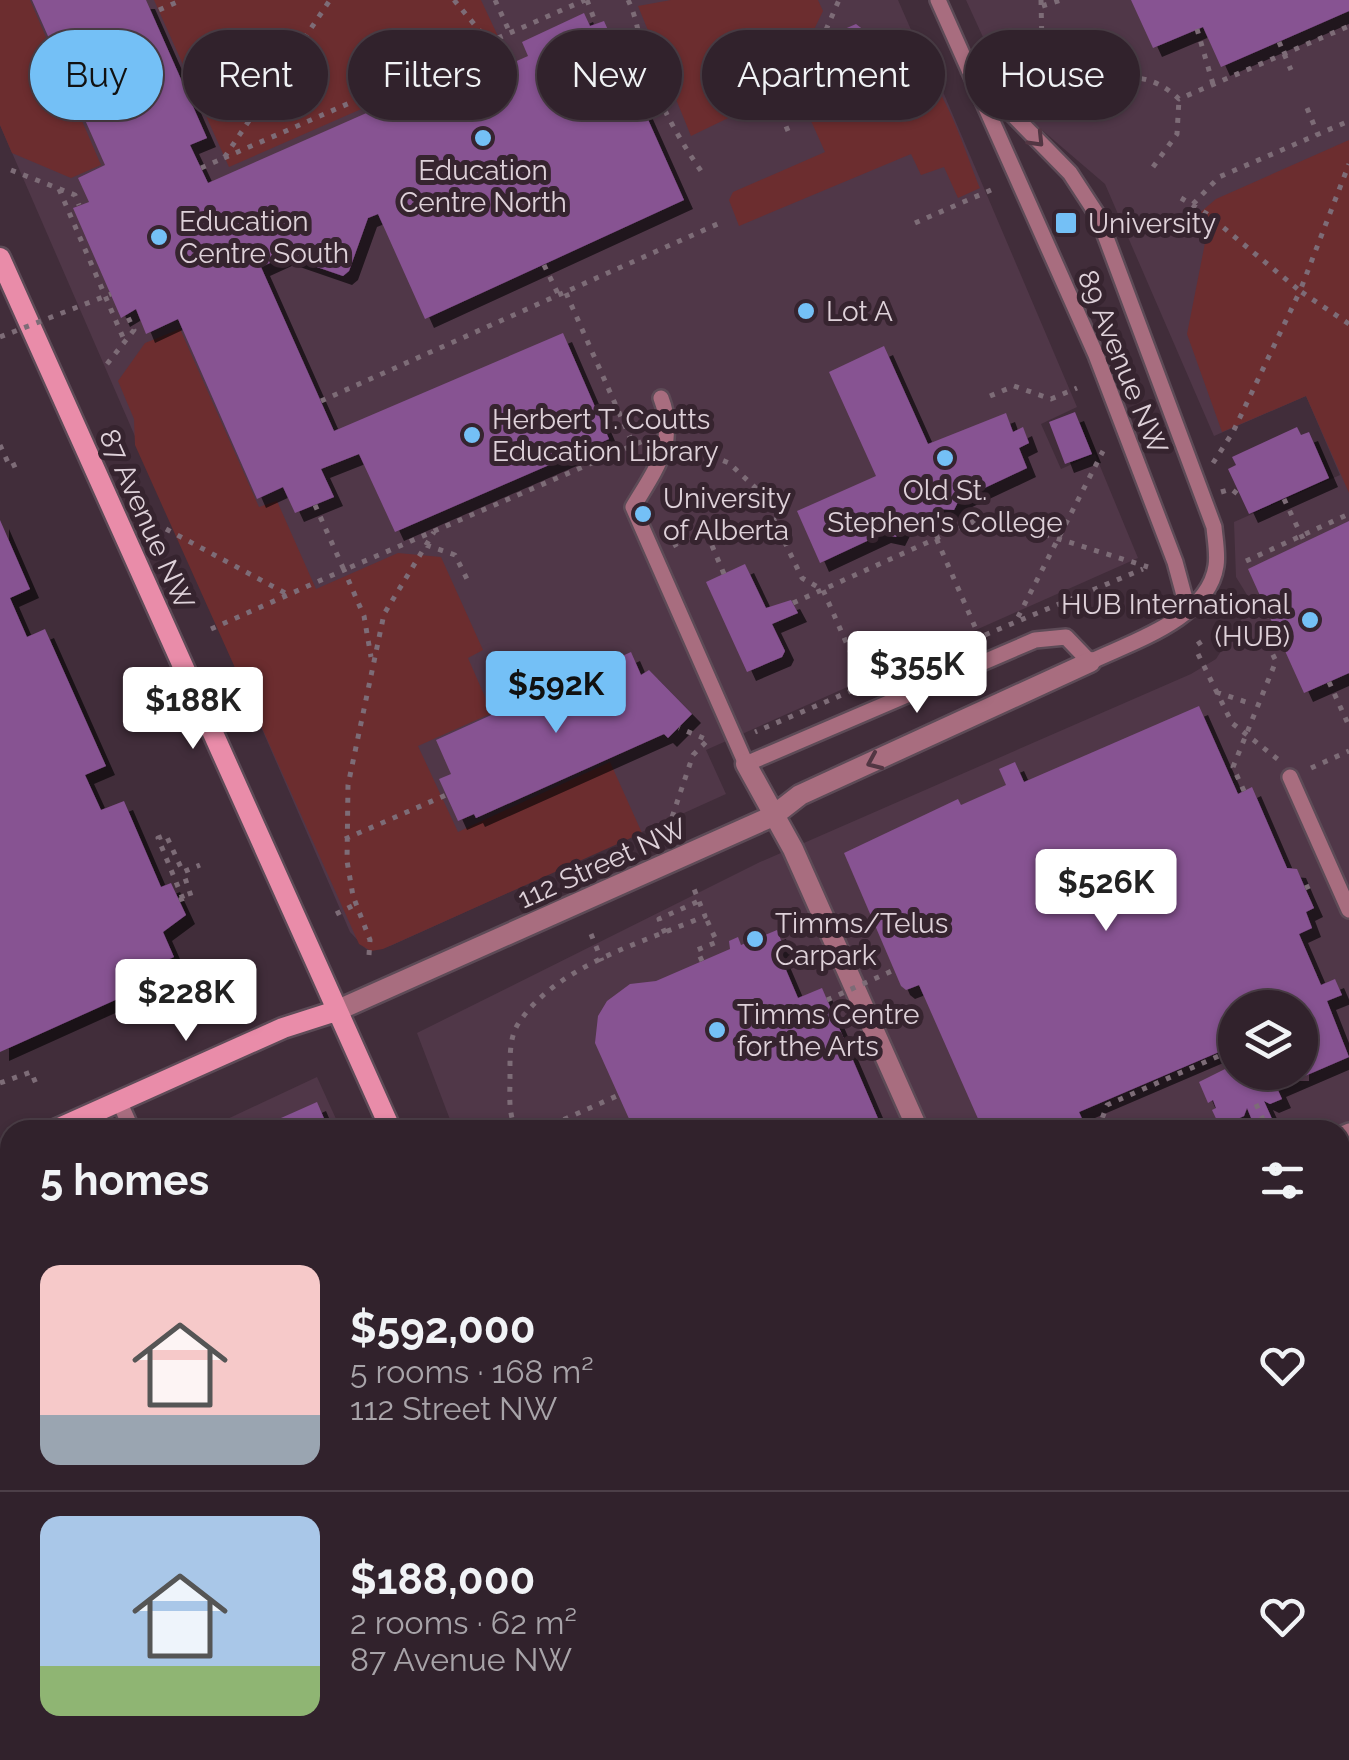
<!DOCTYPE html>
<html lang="en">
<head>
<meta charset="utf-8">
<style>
	:root { --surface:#31222c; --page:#392a34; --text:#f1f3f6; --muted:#a8a4a9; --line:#4c3f48; --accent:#74c0f6 }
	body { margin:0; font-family:Raleway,sans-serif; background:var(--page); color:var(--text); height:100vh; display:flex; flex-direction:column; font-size:38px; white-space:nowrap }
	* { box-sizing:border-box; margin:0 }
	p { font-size:32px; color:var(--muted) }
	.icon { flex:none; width:55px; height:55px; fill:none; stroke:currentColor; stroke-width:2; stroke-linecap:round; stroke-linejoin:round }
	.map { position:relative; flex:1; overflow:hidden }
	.panel { position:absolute; left:0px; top:1120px; width:1350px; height:640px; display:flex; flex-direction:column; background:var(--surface); border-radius:30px 30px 0 0; box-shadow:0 2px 8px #0004,0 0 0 2px var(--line) }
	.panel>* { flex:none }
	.hud { position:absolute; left:30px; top:30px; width:1290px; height:90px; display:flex; gap:20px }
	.controls { position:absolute; left:1218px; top:990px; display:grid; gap:20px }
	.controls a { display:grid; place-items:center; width:100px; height:100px; border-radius:50%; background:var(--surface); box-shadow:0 2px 8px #0004,0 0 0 2px var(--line); font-size:50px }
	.price { position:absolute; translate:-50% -85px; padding:0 22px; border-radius:10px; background:#fff; color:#222; font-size:32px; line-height:65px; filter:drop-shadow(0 2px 5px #0008) }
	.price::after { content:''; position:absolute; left:50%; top:60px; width:30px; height:22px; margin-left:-15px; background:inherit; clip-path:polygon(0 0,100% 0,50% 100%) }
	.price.current { background:var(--accent); color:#111 }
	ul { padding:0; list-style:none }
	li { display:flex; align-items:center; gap:30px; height:250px; padding:0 40px }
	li+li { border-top:2px solid var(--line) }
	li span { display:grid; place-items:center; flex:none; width:280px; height:200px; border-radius:20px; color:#555 }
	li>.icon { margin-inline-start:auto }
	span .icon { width:120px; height:120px; fill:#fffc; stroke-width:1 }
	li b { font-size:42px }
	h2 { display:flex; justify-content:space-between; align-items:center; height:120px; padding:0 40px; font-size:42px }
	.pill { padding:0 35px; border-radius:45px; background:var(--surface); box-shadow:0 2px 8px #0004,0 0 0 2px var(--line); font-size:35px; line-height:90px }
	.pill.current { background:var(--accent); color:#111 }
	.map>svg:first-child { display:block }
	.built { fill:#503748; fill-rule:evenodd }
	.green { fill:#6c2d2f }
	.building { fill:#875292; fill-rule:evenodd; filter:url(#shadow) }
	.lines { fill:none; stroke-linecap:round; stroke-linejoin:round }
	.service-casing { stroke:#5d4b57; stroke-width:20 }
	.pedestrian-casing { stroke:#5d4b57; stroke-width:25 }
	.minor-casing { stroke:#5d4b57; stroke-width:25 }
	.tertiary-casing { stroke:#5d4b57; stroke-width:25 }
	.secondary-casing { stroke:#5d4b57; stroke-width:25 }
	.path { stroke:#7d6c77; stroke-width:5; stroke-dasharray:5 8; stroke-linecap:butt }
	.service { stroke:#a86d7f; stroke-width:15 }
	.pedestrian { stroke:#a86d7f; stroke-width:20 }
	.minor { stroke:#a86d7f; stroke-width:20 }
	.tertiary { stroke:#a86d7f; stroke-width:20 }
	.secondary { stroke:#e98ca9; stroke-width:20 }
	.path-bridge { stroke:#7d6c77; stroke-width:5; stroke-dasharray:5 8; stroke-linecap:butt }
	.oneway { stroke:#523643 }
	.poi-dot { fill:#74c0f6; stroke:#36242f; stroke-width:4 }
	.labels { text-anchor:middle; stroke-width:10; stroke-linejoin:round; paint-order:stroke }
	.poi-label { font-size:28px; fill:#ded1d9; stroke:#36242f; text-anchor:start }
	.street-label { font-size:28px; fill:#ded1d9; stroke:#36242f }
</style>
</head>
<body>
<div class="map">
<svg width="1349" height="1760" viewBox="0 0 1349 1760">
	<defs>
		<filter id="shadow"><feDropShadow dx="9" dy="9" stdDeviation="0" flood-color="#0009"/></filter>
	</defs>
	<rect width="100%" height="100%" fill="#412d3a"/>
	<path class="built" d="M0,0H898L929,71L935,73L1077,407L1041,424L1061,469L1095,454L1138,558L706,750L726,794L390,946L366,949L350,932L0,125Z
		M966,0H1349V1511L1340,1515V1130H454L417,1033L760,862L1191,674L1216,659L1252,603L1236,577L1234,522L1340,475L1306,396L1214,436L1105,184L1015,107ZM1235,1008H1300V1072H1235Z
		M317,1077L341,1130H204Z
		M1349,1605V1760H1003L1026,1750H1340V1609Z
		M418,1750H621L626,1760H422Z
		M715,1750H804L781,1760H721Z"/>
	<path class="green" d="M0,0H30L101,165L71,178L12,153L0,125Z
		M154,0H481L503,47L229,167Z
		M671,0H818L823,11L784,91L691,136L638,6Z
		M833,34L867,109L888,99L876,71H882L890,61L886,57L891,51C937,52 964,150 980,188L958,198L944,167L921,175L911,154L739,226L729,200L733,192L825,152L803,103Z
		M1349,140V493L1306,396L1222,432L1187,334L1205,243L1196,216L1216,199Z
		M180,329L259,507L277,501L316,589L398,553L441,557L483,650L468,658L492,713L418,746L458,832L610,762L642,833L383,949L371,951L359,944L135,445L134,419L118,381L145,343Z"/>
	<path class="building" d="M32,0H146L207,138L190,145L208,183L439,81L444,93L528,56L522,42L584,13L590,26L604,21L684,200L425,319L378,214L368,218L349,271L343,276L285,256L261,267L334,431L563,333L609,439L395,532L359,454L321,469L334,497L295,513L283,487L257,499L178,319L146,334L136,309L121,318L73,208L89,202L78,178L105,165Z
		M1131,0H1349V11L1221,67L1203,27L1153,48Z
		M856,24L891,51L886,57L891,60L882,71H876L888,99L867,109L833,34Z
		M884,346L928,444L1006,413L1013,432L1023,427L1029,443L1019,448L1027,468L959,500L954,510L940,509L902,525L896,537L882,534L820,563L797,511L876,476L829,372Z
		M1075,412L1092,454L1065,464L1049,422Z
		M1297,427L1301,435L1309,432L1329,478L1249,514L1228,469L1236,465L1232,457Z
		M0,520L30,589L10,598L27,637L45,629L106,766L85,775L101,810L124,801L161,887L171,883L186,915L163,932L174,957L147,969L153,983L0,1052Z
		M1349,521V673L1304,693L1248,569Z
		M745,564L766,608L791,600L798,613L772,624L785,651L782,657L747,672L706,582Z
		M631,652L641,675L649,670L692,714L668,738L664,734L476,818L474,814L458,821L439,779L451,774L436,740Z
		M1199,706L1238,794L1252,787L1287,868L1297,869L1305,888L1314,908L1306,912L1312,928L1299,934L1321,985L1335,979L1342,995L1327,1001L1349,1057L1277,1088L1282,1099L1270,1104L1264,1101L1277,1130H1256L1247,1108L1244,1116L1220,1127L1212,1110L1216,1108L1213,1100L1208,1103L1199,1082L1227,1068L1219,1052L1079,1112L1085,1125L1074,1130L1062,1121L1041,1130H983L919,985L906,990L901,986L844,853L958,799L961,805L1006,785L999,769L1015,762L1024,782ZM1235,1008H1300V1072H1235Z
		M777,930L784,948L778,951L798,998L822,988L883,1130H609L630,1121L595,1043L598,1016L607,1001L630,984L656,981L730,949L729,941L738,937L741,945Z
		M317,1102L329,1130H254Z
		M1340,1188L1349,1203V1435L1340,1443Z
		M10,1225V1292L0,1269V1229Z
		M0,1592L10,1615V1743L0,1748Z
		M1349,1625V1706L1340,1710V1629Z
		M453,1750H566L569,1760H459Z
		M1249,1750H1326L1330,1760H1253Z"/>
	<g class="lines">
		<defs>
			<path id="service" d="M938,0L1096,355L1175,562L1188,610
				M661,398C678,442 655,470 633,507L746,764L1035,640L1066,637L1090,662C1131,642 1208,619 1216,566C1218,554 1215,539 1214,527L1098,216L1070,173L969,70
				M1290,777L1349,910
				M119,1101L132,1130
				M1340,1135L1349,1131
				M406,1750L411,1760"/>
			<path id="pedestrian" d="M1188,1750L1193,1760"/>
			<path id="minor" d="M746,764L793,849L918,1130
				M336,1011L773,816L800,795L1090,662
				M0,1426L10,1449
				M141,1750L145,1760"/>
			<path id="tertiary" d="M1340,1563L1349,1559
				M893,1760L915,1750"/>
			<path id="secondary" d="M0,258L391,1130
				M55,1130L283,1028L336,1011
				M0,1155L10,1151
				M667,1750L671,1760"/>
		</defs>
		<use href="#service" class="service-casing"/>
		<use href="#pedestrian" class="pedestrian-casing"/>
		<use href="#minor" class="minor-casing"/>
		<use href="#tertiary" class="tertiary-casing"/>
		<use href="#secondary" class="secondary-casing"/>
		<path class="path" d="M454,0L489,42L501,68
			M495,0L510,33
			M587,0L596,24
			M628,0C639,22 639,44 647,67C659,104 679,139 701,171
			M1041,0L1042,47
			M1042,6L1061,0
			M159,10L182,0
			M1197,29L1213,84
			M1279,42L1291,70
			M1090,84C1126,75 1150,72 1179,99L1349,26
			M1307,108L1318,135
			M788,131L780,112L794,103L839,0
			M224,158L585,0
			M1153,167L1177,134L1179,99
			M201,168L224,158L330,0
			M11,170L75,195L79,205
			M59,189L125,342
			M1181,198L1207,214L1300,291L1349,164
			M1193,204L1219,177L1349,121
			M915,223L991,190
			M544,265L559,296
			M566,293L633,444
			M107,364L134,330L127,315
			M990,396L1014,386L1051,399L1077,388
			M321,401L722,222
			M0,445L10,467L23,461
			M687,446L729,463L761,493L802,578L823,590L865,685L755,732
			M1213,463L1233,432L1300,291L1349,324
			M1221,492L1231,489L1240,496
			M315,505L344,570L643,441
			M926,515L979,636
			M166,529L287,594
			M426,545L455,555L468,581
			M673,546L705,529
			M1246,561L1349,514
			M724,574L705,529L744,535L775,520
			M793,603L986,516L1148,567
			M1018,617L1103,451
			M211,629L344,570L364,616L371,657
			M1198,641L1204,650
			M1198,654L1232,723L1280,761
			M1329,682L1349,726
			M865,685L1143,569
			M1216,692L1249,703
			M1311,768L1349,751
			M668,829L693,755L708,740L679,728
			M345,839L446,795
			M1305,888L1316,883
			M183,899L158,838L166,835L183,872L200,865
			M179,900L191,896L183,872
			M336,914L356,904
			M665,933L659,919L699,901
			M591,934L602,961
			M369,955L370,940L353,896L347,861L348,785L384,614L434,532
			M702,961L697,950L717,942L705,916
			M0,1083L31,1072L37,1086
			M1256,1104L1268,1130
			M516,1130C508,1112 510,1096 510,1077C510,1060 509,1038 518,1024C556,965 645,942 705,916L694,889
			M540,1130L619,1095
			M1098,1130L1107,1105L1221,1055
			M1340,1444L1349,1464
			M749,1750L751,1760
			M798,1750L802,1760
			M90,1760L102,1751"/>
		<use href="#service" class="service"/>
		<use href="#pedestrian" class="pedestrian"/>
		<use href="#minor" class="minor"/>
		<use href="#tertiary" class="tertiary"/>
		<use href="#secondary" class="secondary"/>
		<path class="path-bridge" d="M0,337L111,294
			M1284,499L1304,541
			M1244,791L1233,767L1276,661L1272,653L1278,634
			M827,1000L894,970"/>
	</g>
	<defs><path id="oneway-chevron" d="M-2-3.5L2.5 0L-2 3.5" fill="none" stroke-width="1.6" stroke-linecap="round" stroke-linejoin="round" transform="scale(2.5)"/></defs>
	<g class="oneway">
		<use href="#oneway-chevron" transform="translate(1037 140) rotate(46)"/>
		<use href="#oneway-chevron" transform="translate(874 762) rotate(156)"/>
	</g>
	<g class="poi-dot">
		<circle cx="483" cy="138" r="10"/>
		<rect x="1054" y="211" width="24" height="24" rx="5"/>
		<circle cx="159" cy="237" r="10"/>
		<circle cx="806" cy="311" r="10"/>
		<circle cx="472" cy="435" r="10"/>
		<circle cx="945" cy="458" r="10"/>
		<circle cx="643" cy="514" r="10"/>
		<circle cx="1310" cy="620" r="10"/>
		<circle cx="755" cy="939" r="10"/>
		<circle cx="717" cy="1030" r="10"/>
	</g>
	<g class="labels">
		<g class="poi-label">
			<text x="483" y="180" text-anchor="middle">Education<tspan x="483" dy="32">Centre North</tspan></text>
			<text x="179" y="231">Education<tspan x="179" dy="32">Centre South</tspan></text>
			<text x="1088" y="233">University</text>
			<text x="826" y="321">Lot A</text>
			<text x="492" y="429">Herbert T. Coutts<tspan x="492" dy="32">Education Library</tspan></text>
			<text x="945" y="500" text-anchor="middle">Old St.<tspan x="945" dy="32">Stephen's College</tspan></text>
			<text x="663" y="508">University<tspan x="663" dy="32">of Alberta</tspan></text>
			<text x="1290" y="614" text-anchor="end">HUB International<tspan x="1290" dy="32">(HUB)</tspan></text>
			<text x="775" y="933">Timms/Telus<tspan x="775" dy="32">Carpark</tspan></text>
			<text x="737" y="1024">Timms Centre<tspan x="737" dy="32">for the Arts</tspan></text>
		</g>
		<g class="street-label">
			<text transform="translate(1123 362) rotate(68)" y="10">89 Avenue NW</text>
			<text transform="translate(147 519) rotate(66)" y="10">87 Avenue NW</text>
			<text transform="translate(602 863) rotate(-24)" y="10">112 Street NW</text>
		</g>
	</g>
</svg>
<div class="controls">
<a><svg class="icon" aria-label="layers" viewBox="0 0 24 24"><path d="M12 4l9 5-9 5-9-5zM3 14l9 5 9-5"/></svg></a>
</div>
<b class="price" style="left:917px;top:716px">$355K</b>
<b class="price current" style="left:556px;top:736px">$592K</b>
<b class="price" style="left:193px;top:752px">$188K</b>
<b class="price" style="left:1106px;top:934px">$526K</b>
<b class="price" style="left:186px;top:1044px">$228K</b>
<div class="hud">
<a class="pill current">Buy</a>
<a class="pill">Rent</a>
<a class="pill">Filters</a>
<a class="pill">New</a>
<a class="pill">Apartment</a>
<a class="pill">House</a>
</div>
<section class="panel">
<h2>5 homes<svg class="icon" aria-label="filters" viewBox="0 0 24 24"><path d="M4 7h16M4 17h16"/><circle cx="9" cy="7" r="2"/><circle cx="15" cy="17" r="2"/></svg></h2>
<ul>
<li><span style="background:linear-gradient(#f6c9c9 75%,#9aa5b1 0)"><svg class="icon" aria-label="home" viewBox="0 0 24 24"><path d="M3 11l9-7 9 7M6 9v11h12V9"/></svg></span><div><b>$592,000</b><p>5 rooms · 168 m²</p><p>112 Street NW</p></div><svg class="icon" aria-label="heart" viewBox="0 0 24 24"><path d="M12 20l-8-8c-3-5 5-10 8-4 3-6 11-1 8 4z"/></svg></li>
<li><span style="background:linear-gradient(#a9c7e8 75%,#8fb573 0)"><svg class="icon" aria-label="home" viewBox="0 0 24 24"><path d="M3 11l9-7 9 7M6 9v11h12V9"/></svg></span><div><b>$188,000</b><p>2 rooms · 62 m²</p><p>87 Avenue NW</p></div><svg class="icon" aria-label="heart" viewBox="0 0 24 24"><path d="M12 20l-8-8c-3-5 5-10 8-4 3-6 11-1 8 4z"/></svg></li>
</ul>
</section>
</div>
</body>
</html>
